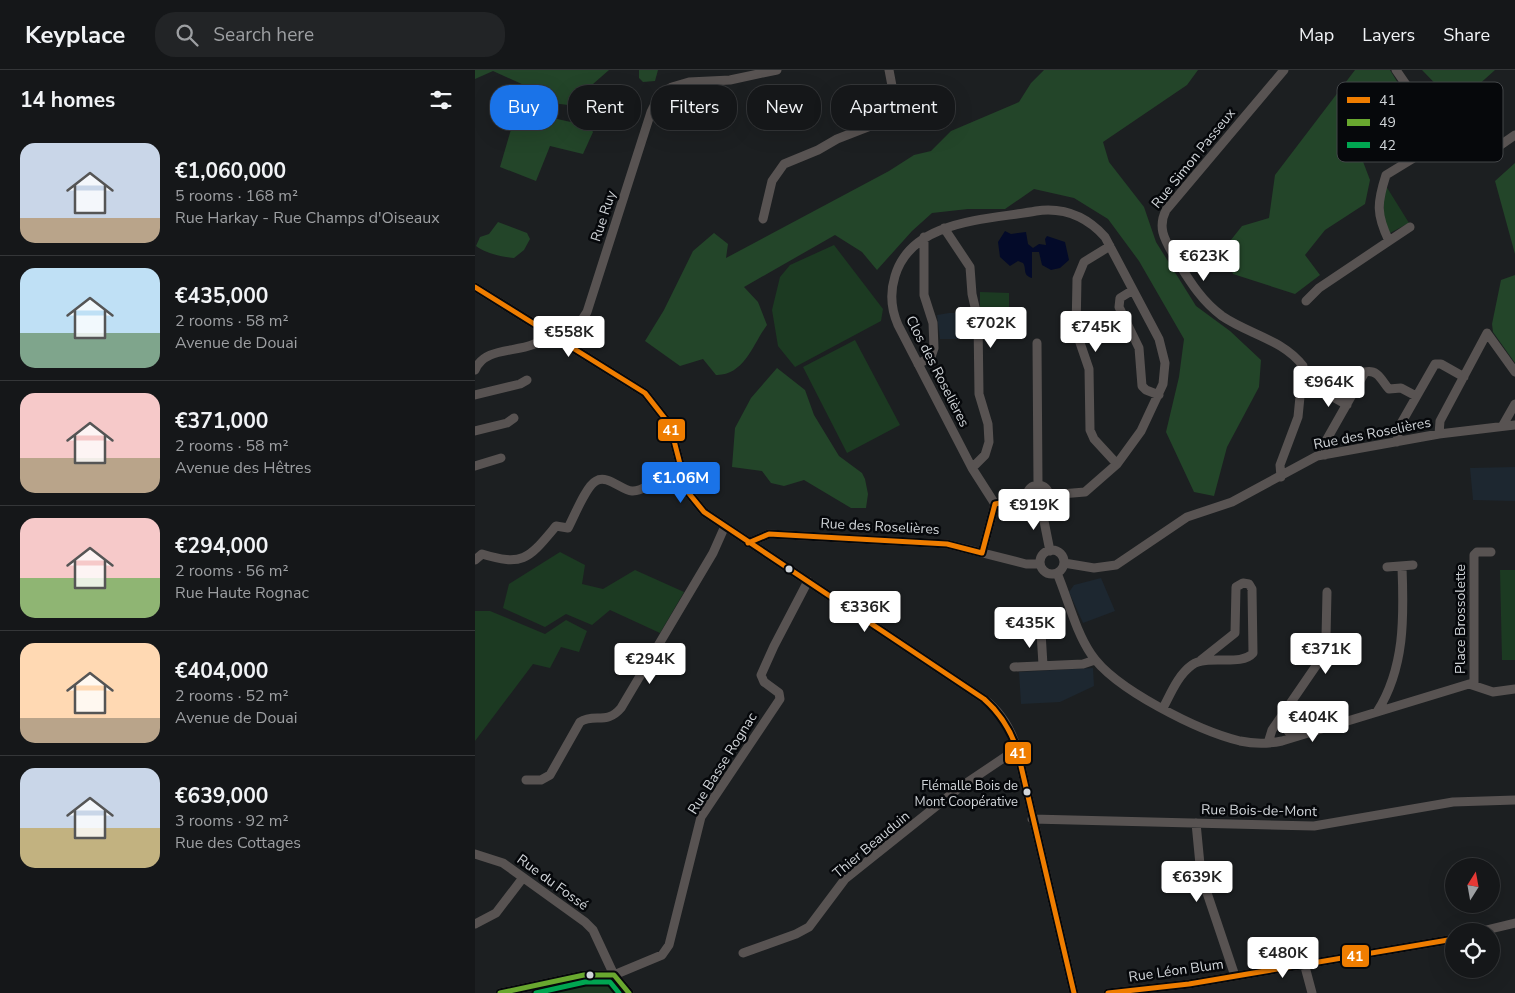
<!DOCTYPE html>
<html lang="en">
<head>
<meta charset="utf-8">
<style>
	:root { --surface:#151719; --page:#222426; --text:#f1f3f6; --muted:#9d9fa2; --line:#343638; --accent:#1a73e8 }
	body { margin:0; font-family:"Nunito Sans",sans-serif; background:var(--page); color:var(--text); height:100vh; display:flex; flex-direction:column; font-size:19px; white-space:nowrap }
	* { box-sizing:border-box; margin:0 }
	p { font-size:16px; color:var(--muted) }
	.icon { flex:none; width:28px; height:28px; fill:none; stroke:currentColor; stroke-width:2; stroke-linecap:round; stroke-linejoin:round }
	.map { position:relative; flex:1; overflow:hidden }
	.side { display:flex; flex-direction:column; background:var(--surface); width:475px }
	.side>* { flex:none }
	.guide { position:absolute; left:15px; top:15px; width:475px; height:45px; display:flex; gap:10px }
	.needle { width:32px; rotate:11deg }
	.buttons { position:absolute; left:970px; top:788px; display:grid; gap:10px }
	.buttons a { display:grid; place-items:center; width:55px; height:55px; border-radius:50%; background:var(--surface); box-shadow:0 5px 20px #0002,0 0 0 1px var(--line); font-size:25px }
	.price { position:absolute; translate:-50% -42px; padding:0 11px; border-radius:5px; background:#fff; color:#222; font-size:16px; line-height:32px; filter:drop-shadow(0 1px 2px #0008) }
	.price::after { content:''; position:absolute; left:50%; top:30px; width:15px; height:11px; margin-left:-8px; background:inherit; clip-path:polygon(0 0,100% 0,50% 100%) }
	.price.selected { background:var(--accent); color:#fff }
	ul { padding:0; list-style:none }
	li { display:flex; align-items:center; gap:15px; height:125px; padding:0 20px }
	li+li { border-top:1px solid var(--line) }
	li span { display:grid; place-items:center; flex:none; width:140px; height:100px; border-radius:15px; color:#555 }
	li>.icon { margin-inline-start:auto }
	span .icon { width:60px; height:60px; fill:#fffc; stroke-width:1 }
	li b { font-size:21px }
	h2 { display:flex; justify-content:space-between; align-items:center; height:60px; padding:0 20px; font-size:21px }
	.chip { padding:0 18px; border-radius:20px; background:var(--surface); box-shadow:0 5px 20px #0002,0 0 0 1px var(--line); font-size:18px; line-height:45px }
	.chip.selected { background:var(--accent); color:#fff }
	header { display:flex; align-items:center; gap:30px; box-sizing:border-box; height:70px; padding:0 25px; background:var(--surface); border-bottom:1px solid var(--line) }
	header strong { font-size:24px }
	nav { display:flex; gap:28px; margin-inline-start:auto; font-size:18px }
	.search { width:350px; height:45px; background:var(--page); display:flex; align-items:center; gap:12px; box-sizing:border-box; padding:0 18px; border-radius:20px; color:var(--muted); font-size:19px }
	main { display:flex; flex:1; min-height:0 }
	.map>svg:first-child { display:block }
	.built { fill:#1d2730 }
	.green { fill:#1c3a22 }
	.forest { fill:#234529 }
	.water { fill:#030a29 }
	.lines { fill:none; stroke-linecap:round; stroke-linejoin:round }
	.minor { stroke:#585352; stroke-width:9 }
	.bus-1-casing { stroke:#06080b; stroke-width:9 }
	.bus-2-casing { stroke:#06080b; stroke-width:9 }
	.bus-3-casing { stroke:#06080b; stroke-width:9 }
	.bus-1 { stroke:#ef7d00; stroke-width:5 }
	.bus-2 { stroke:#69a82f; stroke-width:5 }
	.bus-3 { stroke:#00a651; stroke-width:5 }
	.bus-dot { fill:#d1d5d9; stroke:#06080b; stroke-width:2 }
	.labels { text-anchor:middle; stroke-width:5; stroke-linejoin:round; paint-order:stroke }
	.bus-label { font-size:13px; fill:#d1d5d9; stroke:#06080b; text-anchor:end }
	.street-label { font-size:14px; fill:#d1d5d9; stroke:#06080b }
	.key { fill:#06080b; stroke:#434649; stroke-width:1 }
	.key-label { font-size:14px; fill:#d1d5d9 }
	.line-badge { stroke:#06080b; stroke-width:2 }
	.badge-label { font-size:14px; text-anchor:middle; font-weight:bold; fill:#fff }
</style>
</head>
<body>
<header>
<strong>Keyplace</strong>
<div class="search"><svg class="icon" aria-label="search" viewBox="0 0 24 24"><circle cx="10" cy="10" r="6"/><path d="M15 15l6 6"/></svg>Search here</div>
<nav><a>Map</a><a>Layers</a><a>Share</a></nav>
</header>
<main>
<section class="side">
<h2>14 homes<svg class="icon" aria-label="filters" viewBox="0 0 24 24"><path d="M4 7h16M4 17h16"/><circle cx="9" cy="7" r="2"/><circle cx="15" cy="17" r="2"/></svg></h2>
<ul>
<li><span style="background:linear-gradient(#c9d6e8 75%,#b9a48a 0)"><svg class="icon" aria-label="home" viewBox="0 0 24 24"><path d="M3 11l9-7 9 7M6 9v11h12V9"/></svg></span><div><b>€1,060,000</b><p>5 rooms · 168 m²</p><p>Rue Harkay - Rue Champs d'Oiseaux</p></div></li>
<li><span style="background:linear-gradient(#bfe0f5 65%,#7fa58c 0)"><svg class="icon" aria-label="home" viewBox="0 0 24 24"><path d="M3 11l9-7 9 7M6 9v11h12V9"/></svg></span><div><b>€435,000</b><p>2 rooms · 58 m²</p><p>Avenue de Douai</p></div></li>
<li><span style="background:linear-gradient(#f6c9c9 65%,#b9a48a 0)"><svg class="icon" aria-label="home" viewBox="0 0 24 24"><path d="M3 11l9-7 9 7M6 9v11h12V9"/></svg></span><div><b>€371,000</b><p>2 rooms · 58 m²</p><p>Avenue des Hêtres</p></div></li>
<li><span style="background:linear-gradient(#f6c9c9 60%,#8fb573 0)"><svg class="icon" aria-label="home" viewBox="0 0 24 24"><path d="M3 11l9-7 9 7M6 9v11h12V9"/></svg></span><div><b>€294,000</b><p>2 rooms · 56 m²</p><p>Rue Haute Rognac</p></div></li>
<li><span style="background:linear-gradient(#ffd9b3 75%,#b9a48a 0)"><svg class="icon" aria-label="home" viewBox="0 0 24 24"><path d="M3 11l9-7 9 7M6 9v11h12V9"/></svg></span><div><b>€404,000</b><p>2 rooms · 52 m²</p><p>Avenue de Douai</p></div></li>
<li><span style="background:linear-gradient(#c9d6e8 60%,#c2b280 0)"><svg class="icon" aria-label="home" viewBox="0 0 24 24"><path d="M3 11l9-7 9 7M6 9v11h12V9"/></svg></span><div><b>€639,000</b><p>3 rooms · 92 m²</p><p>Rue des Cottages</p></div></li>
</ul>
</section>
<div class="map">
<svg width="1040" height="923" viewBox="0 0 1040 923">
	<rect width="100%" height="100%" fill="#1c1f21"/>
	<path class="built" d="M474,243H500L501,269H465L462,245Z
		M1040,397V431L998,430L995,398Z
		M626,508L640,541L608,553L594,522L599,515Z
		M618,598L619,616L585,632L546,634L544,602Z"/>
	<path class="green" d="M911,116L934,153L915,163C906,147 908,134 911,116Z
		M359,175L408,239L406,251L320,297L303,276L297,240L305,207L315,195Z
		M505,222L534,223V240H505Z
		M380,270L425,355L372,383L328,297Z
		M85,482L110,495L107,514L128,519L160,500L209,522L185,563L135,540L117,555L91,544L70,557L28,538L34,514Z
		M1025,500H1040V590H1027Z
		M0,541H15L70,564L91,550L112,561L104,582L86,577L75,598L58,594L0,671Z
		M124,910L142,923H68Z"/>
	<path class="forest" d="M0,0H134L110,21L101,36L69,32L64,45L114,56L118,62L108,84L75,76L61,111L25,97L49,15L18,1L0,9Z
		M164,0H183L180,11L168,12L164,8Z
		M569,0H723L712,15L628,72L634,92L669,137L681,172L721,236L755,261L786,290L784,317L752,377L739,426L719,422L691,362L704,307L709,269L664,191L633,149L599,128L559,119L530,139H493L457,143L437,161L402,200L387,182L360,165L269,217L283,232L292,255C278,274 269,306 241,305L228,289L205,296L170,271L189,240L218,181L239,163L253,174L251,188L414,101L439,85L456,81L476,61L544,32L556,13Z
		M880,0H915L938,38L927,47L893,52L884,81L895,110L890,134L850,160L830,185L845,205L820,224L758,204L748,180L767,156L794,148L800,105Z
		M947,0H1020L981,35Z
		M1040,93V184L1020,111Z
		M23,152L52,163L55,169L49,180L39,188C27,187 10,183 1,176L5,167L14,164Z
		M1040,205V293L1018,262L1017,254L1026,210Z
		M302,298L330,320L339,345L364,386L387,403L390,409L393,424L391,438H376L329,410L309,416L296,413L287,401L257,397L260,358L276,328Z"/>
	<path class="water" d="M530,161L536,164L551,162L553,174L558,178L564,174L571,175L570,169L572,166L590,172L594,190L585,198L576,200L567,195L564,182H557V208C547,205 552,199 548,193L543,191L535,196L525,187L523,172Z"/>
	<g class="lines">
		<path class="minor" d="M921,0L968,68L969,77
			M288,149L297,111L309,94L343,80L362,69L416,48L421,37L414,0
			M469,158L495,197L497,224L503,250L504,324L513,354L514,372L510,385L497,398
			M914,171L935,157
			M635,176L609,192L602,209L601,261L614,299L615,360L619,369L642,394
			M0,217L170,323L195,355L212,421L229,442L509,629C526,642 536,659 542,679L599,923
			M658,220L645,228L644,237L664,278L667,316L671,320L684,325
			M831,231L844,218L914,171C901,144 902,133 911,105L947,83L979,74L1017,81L1040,65
			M92,273L112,242L176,42L185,24L197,17L214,12L255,10L302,0
			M562,273L563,415
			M443,294L456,287L459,278L458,253L449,225V167
			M0,300C12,271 58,288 74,262
			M848,321L872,335
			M0,325L45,314L52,310
			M1028,355L1040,334
			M0,361L32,353L39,348
			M964,364L965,351L1012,263L1040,302
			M922,372L924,357L960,294H966L989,307
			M850,385L852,369L890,302C904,299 907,312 914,319L926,318L941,326
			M0,396L26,388
			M806,407L805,395L823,347L828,296C809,270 773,264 747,246C725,230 713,208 699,186C690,170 682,158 691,140L809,0
			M552 426a11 11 0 1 1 22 0a11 11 0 1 1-22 0Z
			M520,434L497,398L423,255C416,239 415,222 420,206C437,149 513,150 561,141C589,137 612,147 630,167L684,269L690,293L688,314L666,361L642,394L610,422L574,425
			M566,436L575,481
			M273,473L294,464L472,474L551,494H565
			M565 492a12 12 0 1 1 24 0a12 12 0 1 1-24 0Z
			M507,483L520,434L553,428
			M0,490L7,484C49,497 54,488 81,456L93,458C99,447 111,416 121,411C132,404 146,420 157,421C170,422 194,401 205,394
			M589,493L619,498L641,495L712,447L757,432L842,386L964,364L1040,355
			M912,497L938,495
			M582,503C593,529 600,560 616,584C639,619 724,661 765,671C779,674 793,674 807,671L994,614L1018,622L1040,619
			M566,562L568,595
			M539,597L608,594L620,590
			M999,614V485L1002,482H1016
			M688,638C696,623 703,605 717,595C733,584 766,597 778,583L777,519L774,514L768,513L761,517L760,563L726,590
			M902,642C930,598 929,547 927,497
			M805,649L817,667
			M793,673L797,660L845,590L851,567L852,522
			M51,710H66L75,705L105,652C119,643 132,655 146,638L238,483L250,456
			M557,749L839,756L978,732L1040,730
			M721,753L726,805L760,906
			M0,784L28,793L110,852L118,860L139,905L187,885L194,875L226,747L305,629L304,623L289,612L286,605L299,576L333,511
			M0,854L21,843L47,809
			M1007,861L1040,853
			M268,883L321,864L334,857L370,809L484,718L542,679
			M829,893L837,923
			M25,923L109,905H139L154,923
			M633,923L714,914L979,869"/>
		<defs>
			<path id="bus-1" d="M0,217L170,323L195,355L212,421L229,442L509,629C525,643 535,659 542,679L599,923
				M273,473L294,464L472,474L507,483
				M507,483L520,434L553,428
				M633,923L714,914L979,869"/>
			<path id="bus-2" d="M25,923L109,905H139L154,923"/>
			<path id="bus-3" d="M61,923L110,912H135L144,923"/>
		</defs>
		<use href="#bus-1" class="bus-1-casing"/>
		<use href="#bus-2" class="bus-2-casing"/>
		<use href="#bus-3" class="bus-3-casing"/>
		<use href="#bus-1" class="bus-1"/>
		<use href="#bus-2" class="bus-2"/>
		<use href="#bus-3" class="bus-3"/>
	</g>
	<g class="bus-dot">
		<circle cx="314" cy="499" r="4.5"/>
		<circle cx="552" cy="722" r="4.5"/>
		<circle cx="115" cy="905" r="4.5"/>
	</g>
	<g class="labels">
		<g class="bus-label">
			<text x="543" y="720">Flémalle Bois de<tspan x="543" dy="16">Mont Coopérative</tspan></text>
		</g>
		<g class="street-label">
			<text transform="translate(718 88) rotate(-51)" y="5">Rue Simon Passeux</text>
			<text transform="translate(128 146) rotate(-72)" y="5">Rue Ruy</text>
			<text transform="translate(463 301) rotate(63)" y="5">Clos des Roselières</text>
			<text transform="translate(897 363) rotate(-11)" y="5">Rue des Roselières</text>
			<text transform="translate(405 456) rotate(3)" y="5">Rue des Roselières</text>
			<text transform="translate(985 549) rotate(-90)" y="5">Place Brossolette</text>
			<text transform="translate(247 693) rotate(-58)" y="5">Rue Basse Rognac</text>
			<text transform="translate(784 740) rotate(1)" y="5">Rue Bois-de-Mont</text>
			<text transform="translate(396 774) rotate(-40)" y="5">Thier Beauduin</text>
			<text transform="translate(78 812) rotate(36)" y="5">Rue du Fossé</text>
			<text transform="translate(701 900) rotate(-8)" y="5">Rue Léon Blum</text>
		</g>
	</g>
	<rect x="862" y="12" width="166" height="80" rx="8" class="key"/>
	<rect x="872" y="27" width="23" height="6" fill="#ef7d00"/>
	<rect x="872" y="49" width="23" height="7" fill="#69a82f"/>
	<rect x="872" y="72" width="23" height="6" fill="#00a651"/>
	<g class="key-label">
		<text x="904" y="35">41</text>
		<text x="904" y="57">49</text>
		<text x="904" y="80">42</text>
	</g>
	<g class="line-badge">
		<rect x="182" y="348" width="29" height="24" rx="5" fill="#ef7d00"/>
		<rect x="529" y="671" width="28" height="24" rx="5" fill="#ef7d00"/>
		<rect x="866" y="874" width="29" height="24" rx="5" fill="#ef7d00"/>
	</g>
	<g class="badge-label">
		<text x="196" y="365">41</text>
		<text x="543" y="688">41</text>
		<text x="880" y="891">41</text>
	</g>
</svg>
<div class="buttons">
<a><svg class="needle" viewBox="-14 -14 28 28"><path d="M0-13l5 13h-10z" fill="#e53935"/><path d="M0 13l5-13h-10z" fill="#9d9fa2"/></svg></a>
<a><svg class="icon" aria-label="locate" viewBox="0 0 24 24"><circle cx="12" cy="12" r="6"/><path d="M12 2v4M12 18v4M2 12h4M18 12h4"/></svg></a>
</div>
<b class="price" style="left:729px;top:212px">€623K</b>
<b class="price" style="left:516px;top:279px">€702K</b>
<b class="price" style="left:621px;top:283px">€745K</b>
<b class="price" style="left:94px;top:288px">€558K</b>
<b class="price" style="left:854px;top:338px">€964K</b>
<b class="price selected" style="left:206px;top:434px">€1.06M</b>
<b class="price" style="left:559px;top:461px">€919K</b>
<b class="price" style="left:390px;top:563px">€336K</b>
<b class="price" style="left:555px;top:579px">€435K</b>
<b class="price" style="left:851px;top:605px">€371K</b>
<b class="price" style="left:175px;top:615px">€294K</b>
<b class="price" style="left:838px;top:673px">€404K</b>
<b class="price" style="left:722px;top:833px">€639K</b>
<b class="price" style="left:808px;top:909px">€480K</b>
<div class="guide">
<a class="chip selected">Buy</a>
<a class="chip">Rent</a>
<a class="chip">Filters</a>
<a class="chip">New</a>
<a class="chip">Apartment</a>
</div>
</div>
</main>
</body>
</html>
